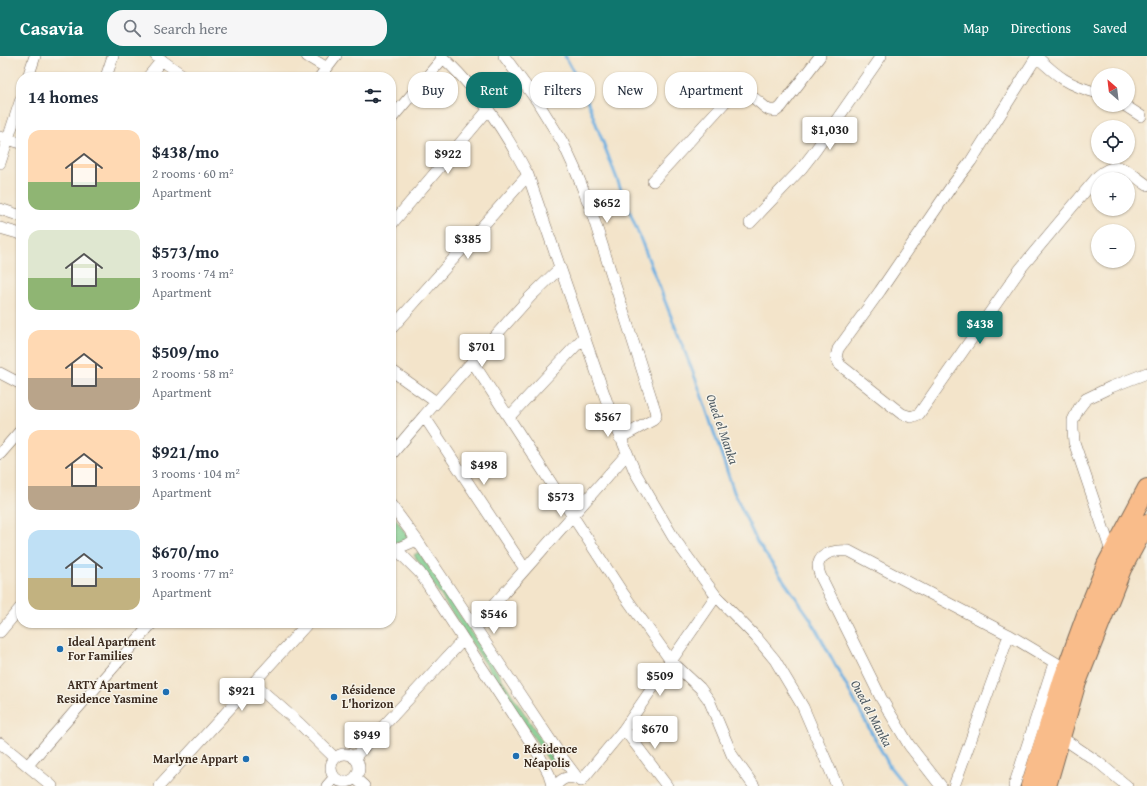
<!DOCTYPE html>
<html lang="en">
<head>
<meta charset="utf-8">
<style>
	:root { --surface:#fff; --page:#f6f6f7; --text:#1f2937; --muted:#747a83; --accent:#0f766e }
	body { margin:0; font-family:"Gentium Book Plus",serif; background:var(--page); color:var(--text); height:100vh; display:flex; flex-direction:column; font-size:15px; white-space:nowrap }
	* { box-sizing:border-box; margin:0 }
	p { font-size:13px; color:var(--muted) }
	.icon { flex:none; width:22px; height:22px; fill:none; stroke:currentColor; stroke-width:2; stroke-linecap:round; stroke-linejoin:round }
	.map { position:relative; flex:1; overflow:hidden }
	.details { position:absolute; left:16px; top:16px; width:380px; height:556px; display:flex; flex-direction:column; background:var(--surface); border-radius:16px; box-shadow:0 1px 3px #0004 }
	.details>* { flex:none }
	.hud { position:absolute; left:408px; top:16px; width:380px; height:36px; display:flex; gap:8px }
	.needle { width:26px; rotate:332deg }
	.tools { position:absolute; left:1091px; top:12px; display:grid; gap:8px }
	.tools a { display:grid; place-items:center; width:44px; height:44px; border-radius:50%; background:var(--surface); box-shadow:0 1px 3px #0004; font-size:20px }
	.price { position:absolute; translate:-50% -34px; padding:0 9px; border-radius:4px; background:#fff; color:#222; font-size:13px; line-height:26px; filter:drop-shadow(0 1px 2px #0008) }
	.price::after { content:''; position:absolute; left:50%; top:24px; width:12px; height:9px; margin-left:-6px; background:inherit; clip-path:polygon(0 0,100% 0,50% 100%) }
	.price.current { background:var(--accent); color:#fff }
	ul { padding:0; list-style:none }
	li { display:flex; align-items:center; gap:12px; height:100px; padding:0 12px }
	li span { display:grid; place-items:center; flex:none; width:112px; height:80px; border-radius:12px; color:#555 }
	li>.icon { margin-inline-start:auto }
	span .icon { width:48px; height:48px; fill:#fffc; stroke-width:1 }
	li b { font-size:17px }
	h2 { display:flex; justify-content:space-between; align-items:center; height:48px; padding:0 12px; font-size:17px }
	.tag { padding:0 14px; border-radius:16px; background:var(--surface); box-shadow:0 1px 3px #0004; font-size:14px; line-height:36px }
	.tag.current { background:var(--accent); color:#fff }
	header { display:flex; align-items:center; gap:24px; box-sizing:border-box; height:56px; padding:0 20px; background:var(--accent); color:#fff }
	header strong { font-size:19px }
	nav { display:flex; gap:22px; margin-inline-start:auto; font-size:14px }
	.search { width:280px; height:36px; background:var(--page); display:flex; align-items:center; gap:10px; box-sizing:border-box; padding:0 14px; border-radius:16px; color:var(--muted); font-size:15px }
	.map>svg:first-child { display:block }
	.green { fill:#7dcd8e; stroke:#5c7c56 }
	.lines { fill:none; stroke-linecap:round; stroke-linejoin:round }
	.stream { stroke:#6cafe1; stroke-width:3 }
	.street-casing { stroke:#7b6b5a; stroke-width:12 }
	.primary-casing { stroke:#7b6b5a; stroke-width:20 }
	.street { stroke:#fff; stroke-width:11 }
	.primary { stroke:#f9bc8a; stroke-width:18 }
	.poi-dot { fill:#1f6fb2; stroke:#f7f3e8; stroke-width:1.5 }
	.labels { text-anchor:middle; stroke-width:3; stroke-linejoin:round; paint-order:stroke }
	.poi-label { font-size:12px; font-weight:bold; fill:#3b2a1e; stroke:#f7f3e8; text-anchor:start }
	.water-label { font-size:13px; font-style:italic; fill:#4c5962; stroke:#f7f3e8 }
</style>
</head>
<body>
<header>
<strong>Casavia</strong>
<div class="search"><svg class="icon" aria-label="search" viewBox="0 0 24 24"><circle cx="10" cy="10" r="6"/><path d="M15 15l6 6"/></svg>Search here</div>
<nav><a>Map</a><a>Directions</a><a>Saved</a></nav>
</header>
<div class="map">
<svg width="1147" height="730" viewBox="0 0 1147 730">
	<rect width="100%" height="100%" fill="#f7f3e8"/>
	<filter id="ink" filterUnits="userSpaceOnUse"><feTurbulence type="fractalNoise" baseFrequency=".025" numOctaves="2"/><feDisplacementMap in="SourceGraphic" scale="8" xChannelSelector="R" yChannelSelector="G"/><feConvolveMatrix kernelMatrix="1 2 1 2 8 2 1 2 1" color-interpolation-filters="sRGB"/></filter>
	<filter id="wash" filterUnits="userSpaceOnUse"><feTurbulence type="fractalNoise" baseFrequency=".012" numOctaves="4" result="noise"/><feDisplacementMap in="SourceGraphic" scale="16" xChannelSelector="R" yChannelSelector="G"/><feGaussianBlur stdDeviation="0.9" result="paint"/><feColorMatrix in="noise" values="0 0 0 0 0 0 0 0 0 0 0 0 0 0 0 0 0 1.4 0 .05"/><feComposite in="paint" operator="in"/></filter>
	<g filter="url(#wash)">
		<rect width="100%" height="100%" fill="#f3e4ca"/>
		<path class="green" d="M395,462L409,482L399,487L391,485V466Z
			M419,496L556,706L551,708L414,499Z"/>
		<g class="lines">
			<path class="stream" d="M565,0L582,31L617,123L698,329L734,436L757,486L810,562L890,711L905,730"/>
		</g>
	</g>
	<g filter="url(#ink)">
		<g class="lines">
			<defs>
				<path id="street" d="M156,0L185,21
					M307,0L327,12
					M441,0C476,31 506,77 528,119L610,355L635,416L673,481L716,540L756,581L775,604L803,651L837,730
					M504,0L537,45L563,87L575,113L590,151L655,354L656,359L653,364L620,382
					M1036,0C1058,21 1068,29 1098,37
					M1037,0L971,105L951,131L880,235L838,293L836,301L840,309L902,358L911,361L919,358L1021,212L1098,120C1119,102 1128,116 1147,129
					M28,21L35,0
					M106,21L113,0
					M148,21L162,4
					M320,21L336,0
					M1124,49L1141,60
					M391,63L443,2
					M0,81L21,87
					M0,107L21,43
					M653,125L736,34L743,33L766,52L769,54L776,55L781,51L820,0
					M0,153L21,160
					M750,167L801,113L815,95L881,0
					M391,169L488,54
					M0,172L21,178
					M391,273L528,119
					M472,305L622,536L671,605L700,632L709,644L732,699L754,730
					M391,314L436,346
					M0,317L21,328
					M424,360L525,513
					M509,361L584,281
					M0,398L21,374
					M391,399L424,360L530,241L560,212
					M391,449L417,484L561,700L579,724
					M391,490L396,493L420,517L539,699L549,718L552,730
					M391,493H396L417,484
					M1112,498L1074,386L1073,374V364L1079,352L1086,343L1111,331L1147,317
					M475,570L627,398
					M0,576L21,551
					M253,627L300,668L335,702
					M624,673L667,730
					M1061,681L1098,706L1127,730
					M0,687L52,730
					M331 712a14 14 0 1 1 28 0a14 14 0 1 1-28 0Z
					M354,702L463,584
					M28,709L152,567
					M355,722L364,730
					M581,725L624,673L716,540
					M159,730L308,567
					M327,730L334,722
					M556,730C562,721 571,719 581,725
					M941,730L909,689L881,642L820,519C819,516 818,512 818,509C821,495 838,494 849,495L1009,579L1066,613
					M954,730L1009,579
					M1014,730L1054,607"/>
				<path id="primary" d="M1030,730L1063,622L1087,556L1106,509L1147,432
					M1047,730L1076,629L1122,513L1147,467"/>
			</defs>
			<use href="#street" class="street-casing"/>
			<use href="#primary" class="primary-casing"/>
			<use href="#street" class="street"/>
			<use href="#primary" class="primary"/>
		</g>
	</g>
	<g class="poi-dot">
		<circle cx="60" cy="593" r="4"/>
		<circle cx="166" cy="636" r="4"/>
		<circle cx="334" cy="641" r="4"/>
		<circle cx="516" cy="700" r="4"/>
		<circle cx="246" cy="703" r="4"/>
	</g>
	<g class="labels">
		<g class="poi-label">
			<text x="68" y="590">Ideal Apartment<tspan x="68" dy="14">For Families</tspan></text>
			<text x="158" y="633" text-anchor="end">ARTY Apartment<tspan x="158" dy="14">Residence Yasmine</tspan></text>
			<text x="342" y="638">Résidence<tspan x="342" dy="14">L'horizon</tspan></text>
			<text x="524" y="697">Résidence<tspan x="524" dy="14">Néapolis</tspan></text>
			<text x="238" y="707" text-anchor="end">Marlyne Appart</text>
		</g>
		<g class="water-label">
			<text transform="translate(723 373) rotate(71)" y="5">Oued el Manka</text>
			<text transform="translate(872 657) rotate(62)" y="5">Oued el Manka</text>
		</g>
	</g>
</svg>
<div class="tools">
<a><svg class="needle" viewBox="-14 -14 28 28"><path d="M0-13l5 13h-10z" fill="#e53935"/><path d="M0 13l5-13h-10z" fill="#747a83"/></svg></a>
<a><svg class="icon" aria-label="locate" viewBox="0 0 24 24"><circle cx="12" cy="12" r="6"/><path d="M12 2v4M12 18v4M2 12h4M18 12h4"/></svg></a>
<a>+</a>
<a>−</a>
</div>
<b class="price" style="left:830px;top:95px">$1,030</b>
<b class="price" style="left:448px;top:119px">$922</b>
<b class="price" style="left:607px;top:168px">$652</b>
<b class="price" style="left:468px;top:204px">$385</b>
<b class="price current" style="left:980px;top:289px">$438</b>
<b class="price" style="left:482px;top:312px">$701</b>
<b class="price" style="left:608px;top:382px">$567</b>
<b class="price" style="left:484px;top:430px">$498</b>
<b class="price" style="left:561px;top:462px">$573</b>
<b class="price" style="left:494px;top:579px">$546</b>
<b class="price" style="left:660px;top:641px">$509</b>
<b class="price" style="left:242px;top:656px">$921</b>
<b class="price" style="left:655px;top:694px">$670</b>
<b class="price" style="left:367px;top:700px">$949</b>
<div class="hud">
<a class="tag">Buy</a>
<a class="tag current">Rent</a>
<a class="tag">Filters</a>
<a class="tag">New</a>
<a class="tag">Apartment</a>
</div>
<section class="details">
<h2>14 homes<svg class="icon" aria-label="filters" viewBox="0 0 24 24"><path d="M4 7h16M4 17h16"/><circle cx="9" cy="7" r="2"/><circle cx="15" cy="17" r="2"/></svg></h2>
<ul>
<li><span style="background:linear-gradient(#ffd9b3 65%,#8fb573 0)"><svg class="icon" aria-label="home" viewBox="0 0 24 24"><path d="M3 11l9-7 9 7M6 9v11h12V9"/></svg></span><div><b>$438/mo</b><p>2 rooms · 60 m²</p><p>Apartment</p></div></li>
<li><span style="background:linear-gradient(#dfe7d0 60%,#8fb573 0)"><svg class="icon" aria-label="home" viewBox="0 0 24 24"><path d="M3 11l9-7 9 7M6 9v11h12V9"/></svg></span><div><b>$573/mo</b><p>3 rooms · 74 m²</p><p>Apartment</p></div></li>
<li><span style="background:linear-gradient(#ffd9b3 60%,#b9a48a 0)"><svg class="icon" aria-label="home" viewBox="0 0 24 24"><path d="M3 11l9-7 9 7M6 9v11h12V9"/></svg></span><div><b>$509/mo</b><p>2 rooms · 58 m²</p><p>Apartment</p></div></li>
<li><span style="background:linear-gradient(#ffd9b3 70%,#b9a48a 0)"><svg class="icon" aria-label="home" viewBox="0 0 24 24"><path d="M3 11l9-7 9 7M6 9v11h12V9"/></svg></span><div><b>$921/mo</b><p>3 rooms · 104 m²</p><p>Apartment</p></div></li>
<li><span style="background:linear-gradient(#bfe0f5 60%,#c2b280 0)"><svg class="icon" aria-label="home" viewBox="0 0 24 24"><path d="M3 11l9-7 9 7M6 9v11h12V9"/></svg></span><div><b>$670/mo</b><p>3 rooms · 77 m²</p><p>Apartment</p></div></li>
</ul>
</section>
</div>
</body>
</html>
